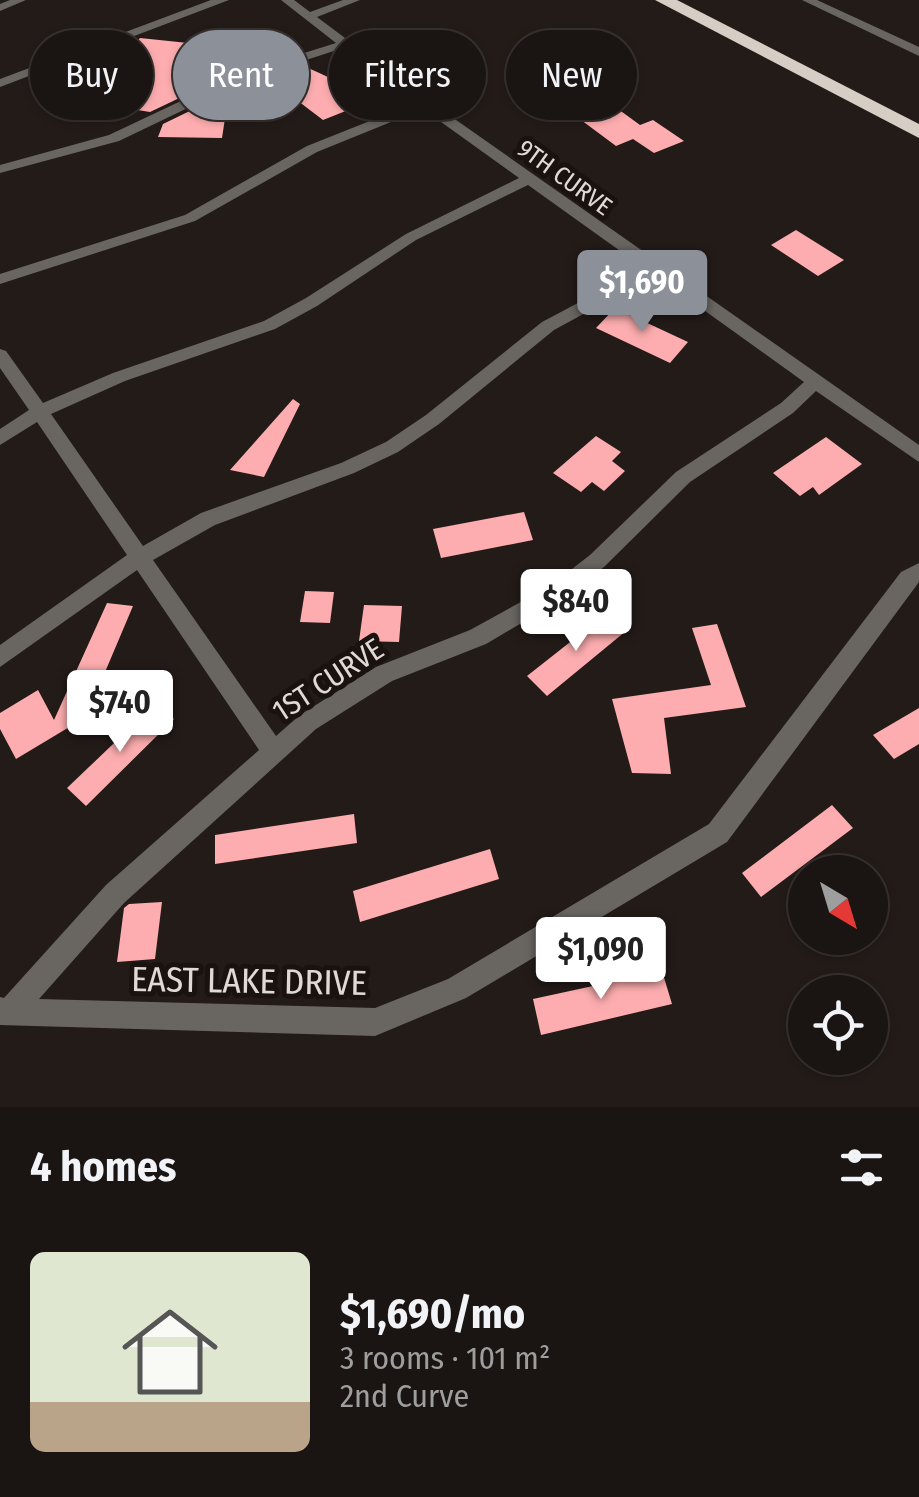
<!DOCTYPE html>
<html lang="en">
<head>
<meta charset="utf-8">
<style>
	:root { --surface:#1a1412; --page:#272120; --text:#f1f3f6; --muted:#9f9e9f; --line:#383332; --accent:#8c9099 }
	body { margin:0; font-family:"Fira Sans Condensed",sans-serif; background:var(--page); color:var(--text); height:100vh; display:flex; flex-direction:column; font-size:38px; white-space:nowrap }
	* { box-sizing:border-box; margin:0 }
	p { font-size:32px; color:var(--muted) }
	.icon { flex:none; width:55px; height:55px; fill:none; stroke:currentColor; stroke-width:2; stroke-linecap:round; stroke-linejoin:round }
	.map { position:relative; height:1107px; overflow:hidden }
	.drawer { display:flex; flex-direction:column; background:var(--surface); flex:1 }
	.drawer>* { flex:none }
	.top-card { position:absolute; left:30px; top:30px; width:860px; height:90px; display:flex; gap:20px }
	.needle { width:65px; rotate:142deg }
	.controls { position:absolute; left:788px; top:855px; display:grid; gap:20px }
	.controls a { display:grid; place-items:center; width:100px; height:100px; border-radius:50%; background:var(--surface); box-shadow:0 2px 8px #0004,0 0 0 2px var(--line); font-size:50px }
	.price { position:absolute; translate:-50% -85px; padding:0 22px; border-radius:10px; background:#fff; color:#222; font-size:32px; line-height:65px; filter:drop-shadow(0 2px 5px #0008) }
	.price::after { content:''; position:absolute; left:50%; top:60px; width:30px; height:22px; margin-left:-15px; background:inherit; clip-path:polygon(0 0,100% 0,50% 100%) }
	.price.on { background:var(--accent); color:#fff }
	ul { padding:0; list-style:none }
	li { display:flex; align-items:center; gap:30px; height:250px; padding:0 30px }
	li+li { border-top:2px solid var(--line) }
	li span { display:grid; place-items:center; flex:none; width:280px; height:200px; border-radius:15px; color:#555 }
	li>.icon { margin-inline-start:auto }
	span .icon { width:120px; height:120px; fill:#fffc; stroke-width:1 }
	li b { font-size:42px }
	h2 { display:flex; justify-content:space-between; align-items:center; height:120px; padding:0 30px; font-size:42px }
	.pill { padding:0 35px; border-radius:45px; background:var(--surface); box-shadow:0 2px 8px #0004,0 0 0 2px var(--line); font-size:35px; line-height:90px }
	.pill.on { background:var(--accent); color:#fff }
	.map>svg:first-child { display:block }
	.building { fill:#fdadaf }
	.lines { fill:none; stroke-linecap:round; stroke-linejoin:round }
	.street { fill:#696662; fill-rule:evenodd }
	.highway { fill:#d6cdc5; fill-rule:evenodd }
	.labels { text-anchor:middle; stroke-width:10; stroke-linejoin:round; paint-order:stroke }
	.far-street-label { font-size:25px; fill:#e0dad7; stroke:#1a120f }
	.street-label { font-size:30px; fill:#e0dad7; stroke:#1a120f }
	.near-street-label { font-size:35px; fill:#e0dad7; stroke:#1a120f }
</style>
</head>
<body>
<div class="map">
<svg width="919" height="1107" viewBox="0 0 919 1107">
	<rect width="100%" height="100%" fill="#231b18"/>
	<path class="building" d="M140,38L236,48L232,73L150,112L75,100L84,65L118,63Z
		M304,66L376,99L323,120L298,101L291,106L253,94Z
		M229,92L222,138L158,137L163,124Z
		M607,101L640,125L653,120L684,141L654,153L633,139L616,146L573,114Z
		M796,230L844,260L818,276L771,245Z
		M615,308L688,342L670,363L596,328Z
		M293,399L300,404L264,477L230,470Z
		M596,436L621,452L612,461L625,471L604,491L592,482L581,492L553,473Z
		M826,437L862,464L819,495L813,487L800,496L773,473Z
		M524,512L533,540L441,558L433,529Z
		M305,591L334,592L330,623L300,622Z
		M107,603L133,606L86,717L16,759L0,729V713L38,690L54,720Z
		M364,605L402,606L399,642L359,641Z
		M607,613L626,631L547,696L527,676Z
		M717,624L746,707L664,718L671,774L632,773L612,699L711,685L692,628Z
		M155,704L174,719L86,806L67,788Z
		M919,708V744L894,759L873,735Z
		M832,805L853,828L761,897L742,873Z
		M354,814L357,843L215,864V835Z
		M490,849L499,879L360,922L353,891Z
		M162,902L155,959L117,962L124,908L129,904Z
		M662,971L672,1004L541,1035L533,999Z"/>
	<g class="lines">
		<path class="street" d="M10,0H26L0,11V4Z
			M211,0H229L0,87V79Z
			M281,0H294L310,12L343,0H360L317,17L429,101L919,445V462L816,391L793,413L690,482L604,567L564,598L486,644L392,681L316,729L124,903L39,999L375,1008L448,979L709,824L901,572L919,563V582L727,842L466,998L375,1036L0,1025V997L4,998L106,885L259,750L137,570L0,667V645L127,555L37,422L0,445V429L29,410L0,368V349L6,351L43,403L113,373L264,321L306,298L406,234L519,178L423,109L317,152L195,221L0,284V274L185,215L307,146L415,103L343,48L248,79L119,141L0,173V165L109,135L240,73L336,43ZM528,185L644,268L542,322L426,415L386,442L341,463L201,513L143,546L51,414L125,381L275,329L317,306L416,240ZM655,275L804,382L781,403L676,472L590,555L550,586L470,630L376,667L300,715L276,736L153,560L215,525L354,473L398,452L439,424L554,330Z
			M802,0H817L919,47V56Z"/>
		<path class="highway" d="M655,0H677L919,124V138Z"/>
	</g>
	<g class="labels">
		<g class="far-street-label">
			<text transform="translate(565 177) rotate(36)" y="9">9TH CURVE</text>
		</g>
		<g class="street-label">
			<text transform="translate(328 680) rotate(-33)" y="10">1ST CURVE</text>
		</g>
		<g class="near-street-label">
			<text transform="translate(249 981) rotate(1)" y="12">EAST LAKE DRIVE</text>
		</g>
	</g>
</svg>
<div class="controls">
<a><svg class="needle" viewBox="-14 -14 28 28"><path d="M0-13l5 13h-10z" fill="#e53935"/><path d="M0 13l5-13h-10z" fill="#9f9e9f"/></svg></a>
<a><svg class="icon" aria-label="locate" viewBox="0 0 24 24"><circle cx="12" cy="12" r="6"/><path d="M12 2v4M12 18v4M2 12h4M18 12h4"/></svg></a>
</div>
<b class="price on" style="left:642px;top:335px">$1,690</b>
<b class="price" style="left:576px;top:654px">$840</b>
<b class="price" style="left:120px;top:755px">$740</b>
<b class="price" style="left:601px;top:1002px">$1,090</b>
<div class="top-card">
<a class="pill">Buy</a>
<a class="pill on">Rent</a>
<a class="pill">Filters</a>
<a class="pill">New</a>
</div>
</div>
<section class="drawer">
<h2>4 homes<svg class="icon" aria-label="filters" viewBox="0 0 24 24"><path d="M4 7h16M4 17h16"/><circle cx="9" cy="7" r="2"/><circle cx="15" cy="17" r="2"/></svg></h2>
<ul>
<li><span style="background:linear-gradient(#dfe7d0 75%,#b9a48a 0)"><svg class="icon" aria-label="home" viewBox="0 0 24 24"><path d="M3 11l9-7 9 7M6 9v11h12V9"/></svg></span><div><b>$1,690/mo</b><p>3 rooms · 101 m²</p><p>2nd Curve</p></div></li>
</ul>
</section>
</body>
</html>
